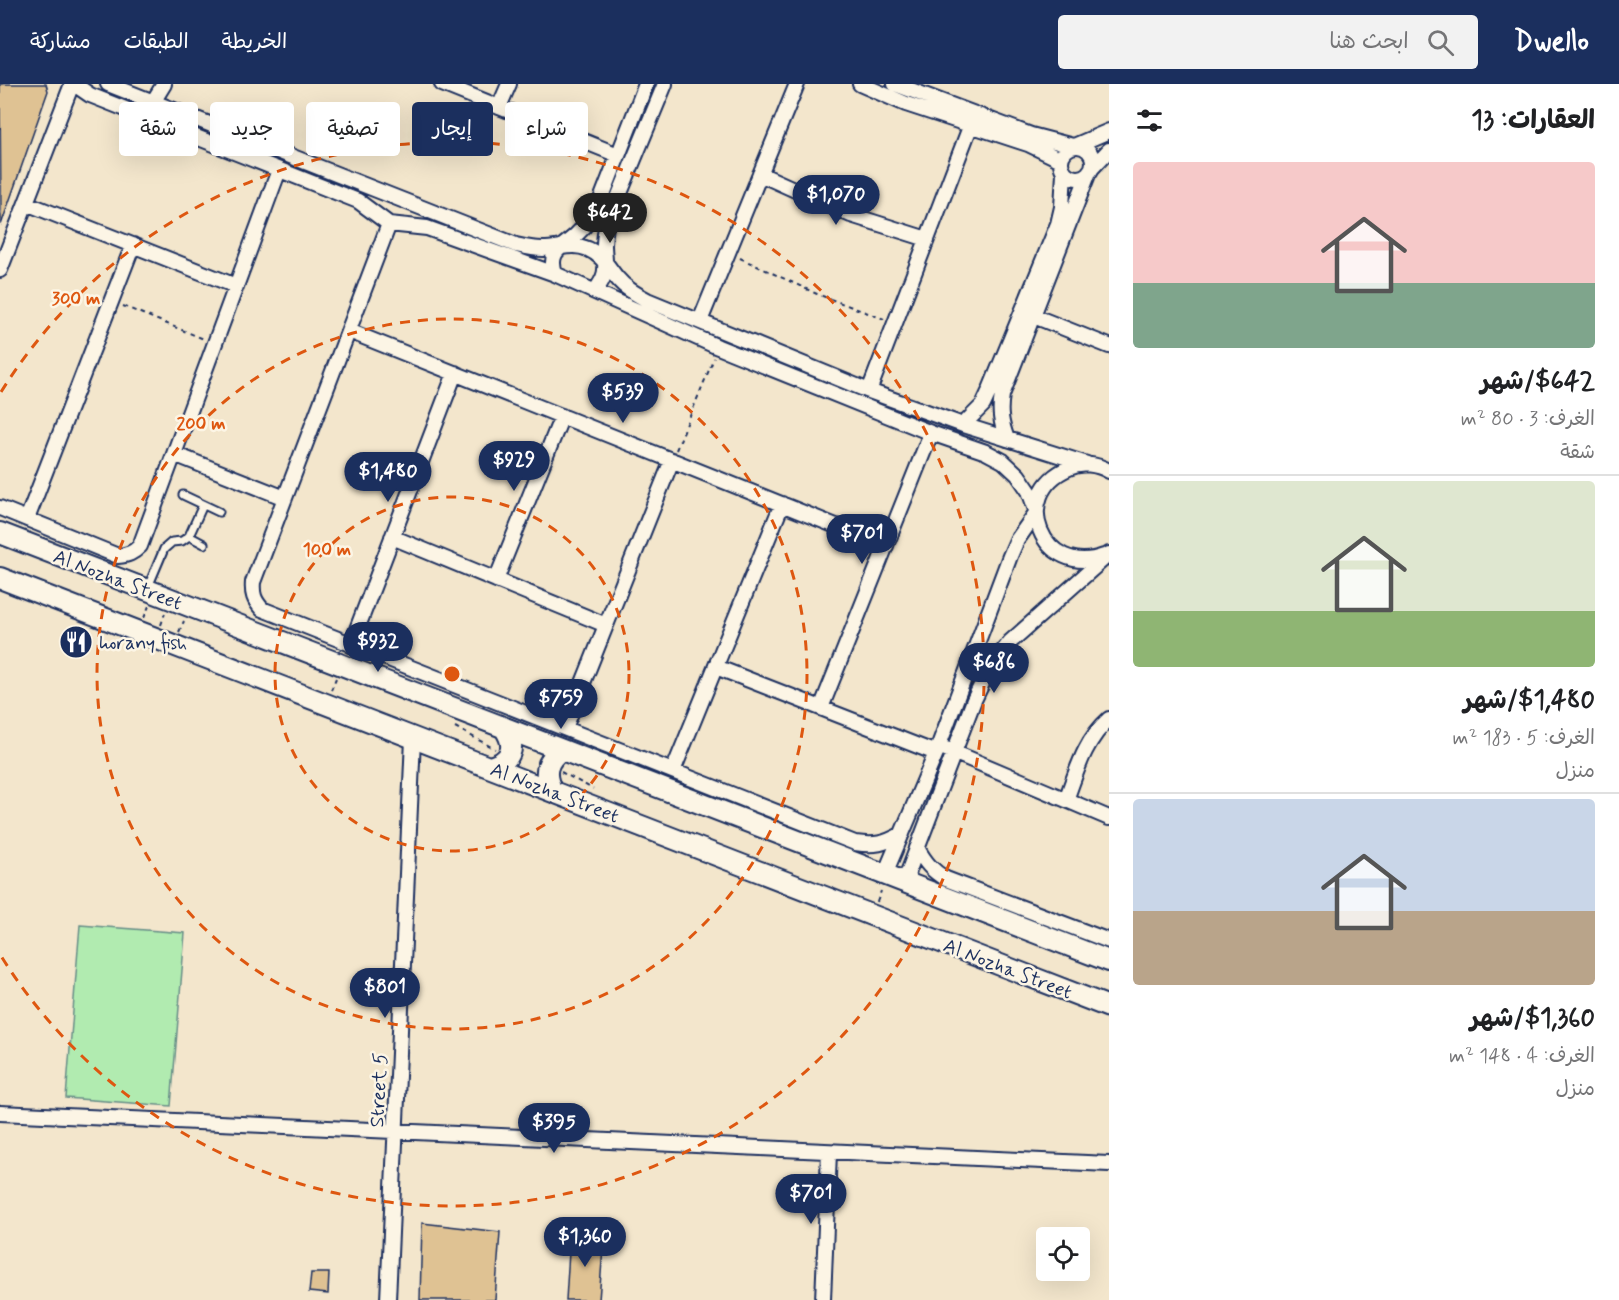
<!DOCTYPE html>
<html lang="ar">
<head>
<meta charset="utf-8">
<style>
	:root { --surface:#fff; --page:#f2f2f2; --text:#202124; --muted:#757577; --line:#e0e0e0; --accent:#1b2f5e }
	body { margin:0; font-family:Mynerve,"Playpen Sans Arabic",sans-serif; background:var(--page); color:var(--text); direction:rtl; height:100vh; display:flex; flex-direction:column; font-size:22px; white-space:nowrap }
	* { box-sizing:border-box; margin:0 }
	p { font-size:20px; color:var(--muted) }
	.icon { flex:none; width:33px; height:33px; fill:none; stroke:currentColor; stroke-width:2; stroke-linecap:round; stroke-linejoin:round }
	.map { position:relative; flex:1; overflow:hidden; direction:ltr }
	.side { display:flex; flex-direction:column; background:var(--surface); width:510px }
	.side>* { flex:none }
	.guide { position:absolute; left:18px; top:18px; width:570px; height:54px; direction:rtl; display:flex; gap:12px }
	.controls { position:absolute; left:1036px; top:1143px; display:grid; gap:12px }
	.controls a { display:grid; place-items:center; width:54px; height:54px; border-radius:6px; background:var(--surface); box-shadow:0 6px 24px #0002; font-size:30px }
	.price { position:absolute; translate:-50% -51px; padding:0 14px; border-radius:21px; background:var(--accent); color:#fff; font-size:20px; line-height:39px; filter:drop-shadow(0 2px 3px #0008) }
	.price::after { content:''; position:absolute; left:50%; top:36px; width:18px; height:14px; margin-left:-9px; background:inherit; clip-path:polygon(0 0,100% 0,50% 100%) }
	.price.selected { background:#222; color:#fff }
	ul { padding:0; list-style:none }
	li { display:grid; align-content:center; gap:12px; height:318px; padding:0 24px }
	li+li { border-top:2px solid var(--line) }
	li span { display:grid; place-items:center; height:186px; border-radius:6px; color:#555 }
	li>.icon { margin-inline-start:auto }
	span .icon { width:108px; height:108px; fill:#fffc; stroke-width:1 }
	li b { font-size:26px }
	h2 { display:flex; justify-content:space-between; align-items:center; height:72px; padding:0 24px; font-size:26px }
	.tag { padding:0 21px; border-radius:6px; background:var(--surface); box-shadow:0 6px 24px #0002; font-size:21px; line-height:54px }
	.tag.selected { background:var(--accent); color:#fff }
	header { display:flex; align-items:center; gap:36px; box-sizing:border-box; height:84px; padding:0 30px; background:var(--accent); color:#fff }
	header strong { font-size:28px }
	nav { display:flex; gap:33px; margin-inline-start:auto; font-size:21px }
	.search { width:420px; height:54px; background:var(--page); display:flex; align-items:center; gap:15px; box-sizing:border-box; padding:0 21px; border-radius:6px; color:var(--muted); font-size:22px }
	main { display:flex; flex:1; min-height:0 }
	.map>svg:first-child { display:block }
	.green { fill:#b1ebb0; stroke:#668d87; stroke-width:1.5 }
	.building { fill:#dfc293; stroke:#1b2f5e; stroke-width:1.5 }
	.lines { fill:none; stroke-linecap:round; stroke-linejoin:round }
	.service-casing { stroke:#1b2f5e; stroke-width:11 }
	.minor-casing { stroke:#1b2f5e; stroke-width:18 }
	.secondary-casing { stroke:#1b2f5e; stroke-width:24 }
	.path { stroke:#1b2f5e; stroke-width:2; stroke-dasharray:4.5 4.5; stroke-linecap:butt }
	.service { stroke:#fcf5e5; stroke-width:7 }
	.minor { stroke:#fcf5e5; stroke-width:14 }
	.secondary { stroke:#fcf5e5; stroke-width:20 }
	.ring { fill:none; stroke:#de5710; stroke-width:3; stroke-dasharray:10 8 }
	.labels { text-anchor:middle; stroke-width:5; stroke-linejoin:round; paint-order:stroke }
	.street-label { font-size:20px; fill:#1b2f5e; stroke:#fcf5e5 }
	.poi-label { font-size:20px; fill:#1b2f5e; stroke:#fcf5e5; text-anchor:start }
	.centre { fill:#de5710; stroke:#fcf5e5; stroke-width:3 }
	.ring-label { font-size:18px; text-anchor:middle; font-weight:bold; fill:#de5710; stroke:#fcf5e5; stroke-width:5; stroke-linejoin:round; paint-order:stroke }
</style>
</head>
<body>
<header>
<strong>Dwello</strong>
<div class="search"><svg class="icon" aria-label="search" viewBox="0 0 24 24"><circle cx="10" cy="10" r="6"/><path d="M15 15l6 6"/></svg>ابحث هنا</div>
<nav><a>الخريطة</a><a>الطبقات</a><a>مشاركة</a></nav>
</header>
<main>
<section class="side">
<h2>العقارات: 13<svg class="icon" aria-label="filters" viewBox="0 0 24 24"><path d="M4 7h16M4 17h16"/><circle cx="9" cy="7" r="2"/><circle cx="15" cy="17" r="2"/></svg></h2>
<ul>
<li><span style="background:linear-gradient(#f6c9c9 65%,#7fa58c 0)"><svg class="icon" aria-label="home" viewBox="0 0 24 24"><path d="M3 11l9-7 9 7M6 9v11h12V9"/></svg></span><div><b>$642/شهر</b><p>الغرف: 3 · 80 m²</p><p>شقة</p></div></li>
<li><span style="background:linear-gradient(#dfe7d0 70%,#8fb573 0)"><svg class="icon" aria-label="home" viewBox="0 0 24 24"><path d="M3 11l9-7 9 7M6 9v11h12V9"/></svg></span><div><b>$1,480/شهر</b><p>الغرف: 5 · 183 m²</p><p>منزل</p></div></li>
<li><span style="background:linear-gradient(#c9d6e8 60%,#b9a48a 0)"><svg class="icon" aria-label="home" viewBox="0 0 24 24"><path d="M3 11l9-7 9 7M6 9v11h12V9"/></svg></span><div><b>$1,360/شهر</b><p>الغرف: 4 · 148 m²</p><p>منزل</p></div></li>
</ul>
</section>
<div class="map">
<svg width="1109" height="1216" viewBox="0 0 1109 1216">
	<rect width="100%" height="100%" fill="#f3e6cc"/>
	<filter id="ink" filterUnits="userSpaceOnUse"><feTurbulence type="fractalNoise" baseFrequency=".0167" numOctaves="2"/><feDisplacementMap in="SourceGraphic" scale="12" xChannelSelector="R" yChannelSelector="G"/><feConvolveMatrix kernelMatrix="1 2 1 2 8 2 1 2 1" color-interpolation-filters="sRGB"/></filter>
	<g filter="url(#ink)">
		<path class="green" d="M80,841L185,849L171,1022L66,1014Z"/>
		<path class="building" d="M0,0H46L48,7L1,141Z
			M422,1139L500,1148L495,1216H420Z
			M604,1151L599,1216H566L570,1152Z
			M311,1189H329L328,1210L309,1208Z"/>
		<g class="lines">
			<defs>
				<path id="service" d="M183,411L219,428
					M189,452L204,460
					M148,503L164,465L172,458L182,457L189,452L203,421"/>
				<path id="minor" d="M74,0L90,11L358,117L389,140L427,144L555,190L718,263L931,349L986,368L1003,377L1018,391L1029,407L1036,426
					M108,0L516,161C525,163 533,165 543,165C559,165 573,158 588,165C602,171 608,183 617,194C625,204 636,210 647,216L869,307L963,341L1087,380
					M442,0L618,71
					M860,0L906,20L1028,60L1061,76
					M895,0L1031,51L1073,62
					M153,18L164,0
					M499,23L509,0
					M1074,62L1109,47
					M1061 78a16 16 0 1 1 32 0a16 16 0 1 1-32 0Z
					M1092,84L1109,66
					M760,90L851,131L927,155
					M26,119L236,202
					M389,140L253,498C252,510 254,516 262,525L855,759C875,762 884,760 902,750
					M0,186L72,0
					M555,190C547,165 564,164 578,149C588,140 594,130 600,118L646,0
					M595,207C609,189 605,183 604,162C604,156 605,149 606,143L665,0
					M1026,229L1109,262
					M700,237L797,0
					M349,247L886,462
					M869,307L975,30
					M963,341L983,321L989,308L1058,140L1062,123L1064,89
					M1007,355C1001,339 999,328 1002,311L1089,88
					M174,370L285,414
					M0,424L118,472C128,471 133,469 140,462L279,86
					M27,435L133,161
					M392,453L606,541
					M1104,472C1042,495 1008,410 1069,384C1081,378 1097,380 1109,387
					M496,496L562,332
					M351,561L455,289
					M716,583L936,669
					M821,624L931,349
					M565,644L672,376
					M946,665L1109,734
					M673,687L782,420
					M1066,716C1077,686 1085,656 1109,635
					M917,764C925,778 932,787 946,795L1109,857
					M884,792L936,669L1010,472L1017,456L1036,429
					M904,799L974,616L989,585L1010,558L1109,470
					M0,1029L1109,1080
					M388,1216L413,655
					M823,1216L829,1068"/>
				<path id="secondary" d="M0,449L1109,877
					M0,494L1109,923
					M490,683C511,677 517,664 505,645
					M552,707C543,690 546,677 561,666"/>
			</defs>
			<use href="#service" class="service-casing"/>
			<use href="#minor" class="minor-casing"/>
			<use href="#secondary" class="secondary-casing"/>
			<path class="path" d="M740,174L817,210L884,235
				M123,222L204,255
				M676,366L714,274
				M144,534L149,522
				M161,541L165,529
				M179,548L184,537
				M331,606L336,594
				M455,643L495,665
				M561,688L593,705
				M877,818L881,807"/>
			<use href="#service" class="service"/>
			<use href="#minor" class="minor"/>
			<use href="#secondary" class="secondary"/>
		</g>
	</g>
	<g class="ring">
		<circle cx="452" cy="590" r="177"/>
		<circle cx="452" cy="590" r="355"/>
		<path d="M1 308A532 532 0 1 1 1 872"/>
	</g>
	<defs>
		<symbol id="restaurant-disc" viewBox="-11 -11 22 22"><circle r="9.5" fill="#1b2f5e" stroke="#fcf5e5"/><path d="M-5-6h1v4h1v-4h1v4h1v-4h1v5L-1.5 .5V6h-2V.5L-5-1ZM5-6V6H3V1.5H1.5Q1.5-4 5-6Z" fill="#fff"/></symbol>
	</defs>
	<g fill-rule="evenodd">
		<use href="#restaurant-disc" x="57" y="539" width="38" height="38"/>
	</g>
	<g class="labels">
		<g class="street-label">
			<text transform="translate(118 495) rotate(21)" y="7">Al Nozha Street</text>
			<text transform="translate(555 708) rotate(21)" y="7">Al Nozha Street</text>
			<text transform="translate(1008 884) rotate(21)" y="7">Al Nozha Street</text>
			<text transform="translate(378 1006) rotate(-87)" y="7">Street 5</text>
		</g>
		<g class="poi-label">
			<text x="99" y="565">horany fish</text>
		</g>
	</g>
	<circle cx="452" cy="590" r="9" class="centre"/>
	<g class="ring-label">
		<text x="76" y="220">300 m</text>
		<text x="201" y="345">200 m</text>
		<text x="327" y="471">100 m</text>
	</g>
</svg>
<div class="controls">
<a><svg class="icon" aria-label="locate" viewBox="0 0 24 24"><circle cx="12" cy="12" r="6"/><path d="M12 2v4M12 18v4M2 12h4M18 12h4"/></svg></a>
</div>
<b class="price" style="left:836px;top:142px">$1,070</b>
<b class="price selected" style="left:610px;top:160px">$642</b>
<b class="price" style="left:623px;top:340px">$539</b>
<b class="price" style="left:514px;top:408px">$929</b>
<b class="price" style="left:388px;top:419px">$1,480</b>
<b class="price" style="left:862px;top:481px">$701</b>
<b class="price" style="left:378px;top:589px">$932</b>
<b class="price" style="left:994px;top:610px">$686</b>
<b class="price" style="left:561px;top:646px">$759</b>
<b class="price" style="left:385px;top:935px">$801</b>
<b class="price" style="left:554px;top:1070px">$395</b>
<b class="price" style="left:811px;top:1141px">$701</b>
<b class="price" style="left:585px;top:1184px">$1,360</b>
<div class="guide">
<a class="tag">شراء</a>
<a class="tag selected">إيجار</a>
<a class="tag">تصفية</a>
<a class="tag">جديد</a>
<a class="tag">شقة</a>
</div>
</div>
</main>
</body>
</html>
